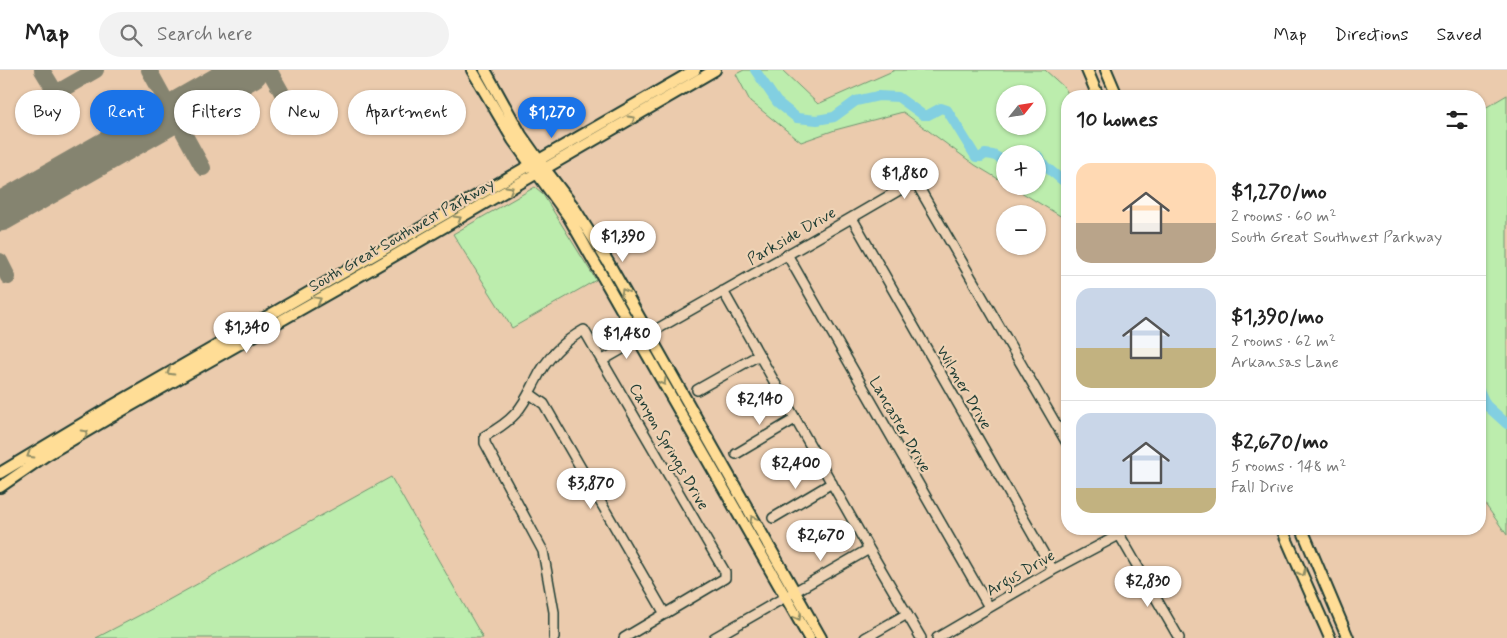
<!DOCTYPE html>
<html lang="en">
<head>
<meta charset="utf-8">
<style>
	:root { --surface:#fff; --page:#f2f2f2; --text:#222; --muted:#767676; --line:#e0e0e0; --accent:#1a73e8 }
	body { margin:0; font-family:Mynerve,sans-serif; background:var(--page); color:var(--text); height:100vh; display:flex; flex-direction:column; font-size:19px; white-space:nowrap }
	* { box-sizing:border-box; margin:0 }
	p { font-size:16px; color:var(--muted) }
	.icon { flex:none; width:28px; height:28px; fill:none; stroke:currentColor; stroke-width:2; stroke-linecap:round; stroke-linejoin:round }
	.map { position:relative; flex:1; overflow:hidden }
	.side { position:absolute; left:1061px; top:20px; width:425px; height:445px; display:flex; flex-direction:column; background:var(--surface); border-radius:20px; box-shadow:0 1px 4px #0004 }
	.side>* { flex:none }
	.banner { position:absolute; left:15px; top:20px; width:475px; height:45px; display:flex; gap:10px }
	.needle { width:32px; rotate:60deg }
	.fabs { position:absolute; left:996px; top:15px; display:grid; gap:10px }
	.fabs a { display:grid; place-items:center; width:50px; height:50px; border-radius:50%; background:var(--surface); box-shadow:0 1px 4px #0004; font-size:25px }
	.price { position:absolute; translate:-50% -42px; padding:0 11px; border-radius:18px; background:#fff; color:#222; font-size:16px; line-height:32px; filter:drop-shadow(0 1px 2px #0008) }
	.price::after { content:''; position:absolute; left:50%; top:30px; width:15px; height:11px; margin-left:-8px; background:inherit; clip-path:polygon(0 0,100% 0,50% 100%) }
	.price.active { background:var(--accent); color:#fff }
	ul { padding:0; list-style:none }
	li { display:flex; align-items:center; gap:15px; height:125px; padding:0 15px }
	li+li { border-top:1px solid var(--line) }
	li span { display:grid; place-items:center; flex:none; width:140px; height:100px; border-radius:15px; color:#555 }
	li>.icon { margin-inline-start:auto }
	span .icon { width:60px; height:60px; fill:#fffc; stroke-width:1 }
	li b { font-size:21px }
	h2 { display:flex; justify-content:space-between; align-items:center; height:60px; padding:0 15px; font-size:21px }
	.tag { padding:0 18px; border-radius:22px; background:var(--surface); box-shadow:0 1px 4px #0004; font-size:18px; line-height:45px }
	.tag.active { background:var(--accent); color:#fff }
	header { display:flex; align-items:center; gap:30px; box-sizing:border-box; height:70px; padding:0 25px; background:var(--surface); border-bottom:1px solid var(--line) }
	header strong { font-size:24px }
	nav { display:flex; gap:28px; margin-inline-start:auto; font-size:18px }
	.search { width:350px; height:45px; background:var(--page); display:flex; align-items:center; gap:12px; box-sizing:border-box; padding:0 18px; border-radius:28px; color:var(--muted); font-size:19px }
	.map>svg:first-child { display:block }
	.green { fill:#bcedad; stroke:#6e9570; fill-rule:evenodd }
	.lines { fill:none; stroke-linecap:round; stroke-linejoin:round }
	.river { stroke:#82cfe1; stroke-width:10 }
	.taxiway { stroke:#858470; stroke-width:16 }
	.runway { stroke:#858470; stroke-width:39 }
	.minor-casing { stroke:#1f3d34; stroke-width:12 }
	.major-casing { stroke:#1f3d34; stroke-width:14 }
	.minor { stroke:#eed2b4; stroke-width:9 }
	.major { stroke:#ffdd96; stroke-width:10 }
	.oneway { stroke:#8f8d65 }
	.labels { text-anchor:middle; stroke-width:4.5; stroke-linejoin:round; paint-order:stroke }
	.street-label { font-size:16px; fill:#1f3d34; stroke:#eed2b4 }
</style>
</head>
<body>
<header>
<strong>Map</strong>
<div class="search"><svg class="icon" aria-label="search" viewBox="0 0 24 24"><circle cx="10" cy="10" r="6"/><path d="M15 15l6 6"/></svg>Search here</div>
<nav><a>Map</a><a>Directions</a><a>Saved</a></nav>
</header>
<div class="map">
<svg width="1507" height="568" viewBox="0 0 1507 568">
	<rect width="100%" height="100%" fill="#ebcbad"/>
	<filter id="ink" filterUnits="userSpaceOnUse"><feTurbulence type="fractalNoise" baseFrequency=".02" numOctaves="2"/><feDisplacementMap in="SourceGraphic" scale="10" xChannelSelector="R" yChannelSelector="G"/><feConvolveMatrix kernelMatrix="1 2 1 2 8 2 1 2 1" color-interpolation-filters="sRGB"/></filter>
	<g filter="url(#ink)">
		<path class="green" d="M744,0H782L818,34L895,0H1045L1065,18L1069,26H1068L1067,150L1011,116H1038V84H1005V113L975,95L903,42L835,60L801,72L750,31L736,4ZM1005,24H1038V56H1005Z
			M1507,25V465L1480,427V41Z
			M535,117L542,123L596,210L512,258L453,164Z
			M391,407L483,568H96L163,533Z"/>
		<g class="lines">
			<path class="river" d="M755,0L777,32L797,48L817,50L834,47L856,31L878,26L898,27L923,45H928L941,38L947,40L976,87H981L985,84L993,85L1005,91
				M1038,86L1045,96L1068,115
				M1480,322L1486,335L1507,354"/>
			<path class="taxiway" d="M42,0L56,23L96,0
				M149,0L203,98
				M269,0L295,46
				M0,191L8,207"/>
			<path class="runway" d="M0,142L249,0"/>
			<defs>
				<path id="minor" d="M852,148L1053,500
					M788,186L989,537
					M723,221L869,479L921,568
					M603,290C704,232 806,175 906,116L912,114L918,116L1068,375
					M697,320L759,285
					M530,324L544,334L665,544
					M736,384L795,349
					M773,448L832,413
					M1116,459L1179,568
					M554,568V542L543,481L485,373V366C496,360 507,353 516,343C525,333 530,321 536,310C546,289 564,271 584,260L725,502V508L624,568
					M714,568L869,479
					M865,568L907,544
					M937,568L1053,500L1119,465"/>
				<path id="major" d="M472,0L513,70L568,146L809,568
					M485,0L521,65L545,99L573,136L608,192L821,568
					M1087,0L1098,26
					M1106,0L1117,26
					M0,403L105,340L695,0
					M0,417L45,386L109,348L349,212L715,0
					M1282,459L1330,568
					M1302,459L1348,568"/>
			</defs>
			<use href="#minor" class="minor-casing"/>
			<use href="#major" class="major-casing"/>
			<use href="#minor" class="minor"/>
			<use href="#major" class="major"/>
		</g>
		<defs><path id="oneway-chevron" d="M-2-3.5L2.5 0L-2 3.5" fill="none" stroke-width="1.6" stroke-linecap="round" stroke-linejoin="round" transform="scale(1.25)"/></defs>
		<g class="oneway">
			<use href="#oneway-chevron" transform="translate(632 49) rotate(-30)"/>
			<use href="#oneway-chevron" transform="translate(510 119) rotate(-30)"/>
			<use href="#oneway-chevron" transform="translate(458 149) rotate(-30)"/>
			<use href="#oneway-chevron" transform="translate(624 222) rotate(-119)"/>
			<use href="#oneway-chevron" transform="translate(318 230) rotate(-29)"/>
			<use href="#oneway-chevron" transform="translate(170 302) rotate(150)"/>
			<use href="#oneway-chevron" transform="translate(663 312) rotate(60)"/>
			<use href="#oneway-chevron" transform="translate(85 363) rotate(-30)"/>
			<use href="#oneway-chevron" transform="translate(30 385) rotate(149)"/>
			<use href="#oneway-chevron" transform="translate(753 449) rotate(-120)"/>
			<use href="#oneway-chevron" transform="translate(1302 503) rotate(66)"/>
			<use href="#oneway-chevron" transform="translate(798 547) rotate(61)"/>
		</g>
	</g>
	<g class="labels">
		<g class="street-label">
			<text transform="translate(401 164) rotate(-30)" y="6">South Great Southwest Parkway</text>
			<text transform="translate(791 165) rotate(-30)" y="6">Parkside Drive</text>
			<text transform="translate(965 317) rotate(60)" y="6">Wilmer Drive</text>
			<text transform="translate(901 354) rotate(60)" y="6">Lancaster Drive</text>
			<text transform="translate(670 376) rotate(60)" y="6">Canyon Springs Drive</text>
			<text transform="translate(1020 502) rotate(-30)" y="6">Argus Drive</text>
		</g>
	</g>
</svg>
<div class="fabs">
<a><svg class="needle" viewBox="-14 -14 28 28"><path d="M0-13l5 13h-10z" fill="#e53935"/><path d="M0 13l5-13h-10z" fill="#767676"/></svg></a>
<a>+</a>
<a>−</a>
</div>
<b class="price active" style="left:552px;top:69px">$1,270</b>
<b class="price" style="left:905px;top:130px">$1,880</b>
<b class="price" style="left:623px;top:193px">$1,390</b>
<b class="price" style="left:247px;top:284px">$1,340</b>
<b class="price" style="left:627px;top:290px">$1,480</b>
<b class="price" style="left:760px;top:356px">$2,140</b>
<b class="price" style="left:796px;top:420px">$2,400</b>
<b class="price" style="left:591px;top:440px">$3,870</b>
<b class="price" style="left:821px;top:492px">$2,670</b>
<b class="price" style="left:1148px;top:538px">$2,830</b>
<div class="banner">
<a class="tag">Buy</a>
<a class="tag active">Rent</a>
<a class="tag">Filters</a>
<a class="tag">New</a>
<a class="tag">Apartment</a>
</div>
<section class="side">
<h2>10 homes<svg class="icon" aria-label="filters" viewBox="0 0 24 24"><path d="M4 7h16M4 17h16"/><circle cx="9" cy="7" r="2"/><circle cx="15" cy="17" r="2"/></svg></h2>
<ul>
<li><span style="background:linear-gradient(#ffd9b3 60%,#b9a48a 0)"><svg class="icon" aria-label="home" viewBox="0 0 24 24"><path d="M3 11l9-7 9 7M6 9v11h12V9"/></svg></span><div><b>$1,270/mo</b><p>2 rooms · 60 m²</p><p>South Great Southwest Parkway</p></div></li>
<li><span style="background:linear-gradient(#c9d6e8 60%,#c2b280 0)"><svg class="icon" aria-label="home" viewBox="0 0 24 24"><path d="M3 11l9-7 9 7M6 9v11h12V9"/></svg></span><div><b>$1,390/mo</b><p>2 rooms · 62 m²</p><p>Arkansas Lane</p></div></li>
<li><span style="background:linear-gradient(#c9d6e8 75%,#c2b280 0)"><svg class="icon" aria-label="home" viewBox="0 0 24 24"><path d="M3 11l9-7 9 7M6 9v11h12V9"/></svg></span><div><b>$2,670/mo</b><p>5 rooms · 148 m²</p><p>Fall Drive</p></div></li>
</ul>
</section>
</div>
</body>
</html>
